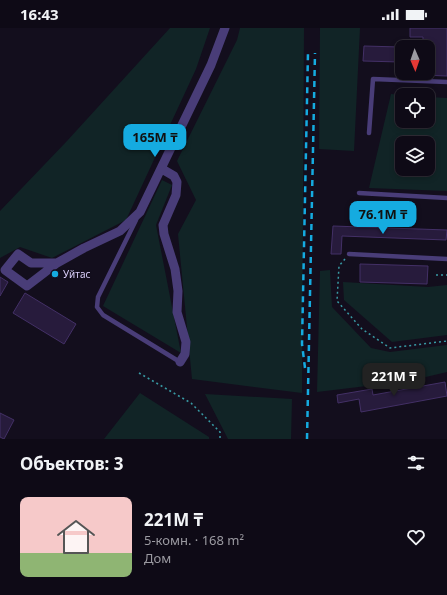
<!DOCTYPE html>
<html lang="ru">
<head>
<meta charset="utf-8">
<style>
	:root { --surface:#0e0a16; --page:#1c1823; --text:#f1f3f6; --muted:#9b9aa1; --line:#2e2b35; --accent:#15abe0 }
	body { margin:0; font-family:"Noto Sans",sans-serif; background:var(--page); color:var(--text); height:100vh; display:flex; flex-direction:column; font-size:15px; white-space:nowrap }
	* { box-sizing:border-box; margin:0 }
	p { font-size:13px; color:var(--muted) }
	.icon { flex:none; width:22px; height:22px; fill:none; stroke:currentColor; stroke-width:2; stroke-linecap:round; stroke-linejoin:round }
	.map { position:relative; height:411px; overflow:hidden }
	.sheet { display:flex; flex-direction:column; background:var(--surface); flex:1 }
	.sheet>* { flex:none }
	.needle { width:26px; rotate:178deg }
	.tools { position:absolute; left:395px; top:12px; display:grid; gap:8px }
	.tools a { display:grid; place-items:center; width:40px; height:40px; border-radius:8px; background:var(--surface); box-shadow:0 2px 6px #0003,0 0 0 1px var(--line); font-size:20px }
	.price { position:absolute; translate:-50% -34px; padding:0 9px; border-radius:8px; background:var(--accent); color:#111; font-size:13px; line-height:26px; filter:drop-shadow(0 1px 2px #0008) }
	.price::after { content:''; position:absolute; left:50%; top:24px; width:12px; height:9px; margin-left:-6px; background:inherit; clip-path:polygon(0 0,100% 0,50% 100%) }
	.price.selected { background:#222; color:#fff }
	ul { padding:0; list-style:none }
	li { display:flex; align-items:center; gap:12px; height:100px; padding:0 20px }
	li+li { border-top:1px solid var(--line) }
	li span { display:grid; place-items:center; flex:none; width:112px; height:80px; border-radius:8px; color:#555 }
	li>.icon { margin-inline-start:auto }
	span .icon { width:48px; height:48px; fill:#fffc; stroke-width:1 }
	li b { font-size:17px }
	h2 { display:flex; justify-content:space-between; align-items:center; height:48px; padding:0 20px; font-size:17px }
	.status { display:flex; justify-content:space-between; align-items:center; height:28px; padding:0 20px; background:var(--surface); direction:ltr }
	.status svg { height:11px; fill:currentColor }
	.map>svg:first-child { display:block }
	.green { fill:#112426; fill-rule:evenodd }
	.building { fill:#271b3c; stroke:#433066 }
	.lines { fill:none; stroke-linecap:round; stroke-linejoin:round }
	.path { stroke:#389aa4; stroke-width:1.5; stroke-dasharray:2 3; stroke-linecap:butt }
	.service { stroke:#493d78; stroke-width:4.5 }
	.minor { stroke:#493d78; stroke-width:9 }
	.rail { stroke:#15abe0; stroke-width:2.5; stroke-dasharray:6 5; stroke-linecap:butt }
	.poi-dot { fill:#15abe0; stroke:#130e1d; stroke-width:1.5 }
	.labels { text-anchor:middle; stroke-width:3; stroke-linejoin:round; paint-order:stroke }
	.poi-label { font-size:10px; fill:#dacefa; stroke:#130e1d; text-anchor:start }
</style>
</head>
<body>
<div class="status"><b>16:43</b><svg viewBox="0 0 49 12"><path d="M0 12V9h3v3zM5 12V6h3v6zM10 12V3h3v9zM15 12V0h3v12zM26 1h20v11H26zM47 4h2v5h-2z"/></svg></div>
<div class="map">
<svg width="447" height="411" viewBox="0 0 447 411">
	<rect width="100%" height="100%" fill="#130e1d"/>
	<path class="green" d="M170,0H210L196,41L126,192L52,230L20,219L0,230V183L67,113Z
		M240,0H304L302,365L192,351L178,206L196,172L177,133L237,12Z
		M320,0H360L354,123L319,121Z
		M391,66L402,67V93H428V69L447,70V163L369,160ZM402,115H428V141H402Z
		M162,152L172,157L156,197L181,325L103,278Z
		M330,242L332,279L371,320L390,324L447,317V344L379,360L375,357L317,364L320,243Z
		M343,254L428,259L447,257V307L392,314L344,272Z
		M140,365L209,409V411H104Z
		M205,366L292,371L291,411H228Z"/>
	<path class="building" d="M410,0H447V48L422,47V45H428V19H423V9H410Z
		M364,18L400,19V34L363,33Z
		M333,198L447,202L446,212L342,208L341,226H331Z
		M360,236L428,238L427,256L360,254Z
		M0,249L8,254L0,268Z
		M25,265L76,296L64,316L13,285Z
		M445,354L447,368L361,384L359,371L338,375L337,367L372,361L373,367Z
		M0,385L14,392L4,411L0,409Z"/>
	<g class="lines">
		<path class="path" d="M345,231L339,238L337,273L362,301L390,320L447,313
			M436,247H447
			M139,345L191,375L220,404V411"/>
		<path class="service" d="M369,105L373,51L447,54
			M359,165L447,170
			M136,192L98,269L97,279L103,287L180,334
			M349,226L447,231"/>
		<path class="minor" d="M162,141L174,148L177,154L176,167L163,197L164,206L175,241L178,263L177,284L186,314L185,326L180,334
			M57,235H31L18,226L5,242L27,258L57,235L84,220L120,203L140,184L211,37L225,0"/>
		<path class="rail" d="M305,340L302,316L308,24
			M307,411L315,25"/>
	</g>
	<circle class="poi-dot" cx="55" cy="246" r="4"/>
	<g class="labels">
		<g class="poi-label">
			<text x="63" y="250">Уйтас</text>
		</g>
	</g>
</svg>
<div class="tools">
<a><svg class="needle" viewBox="-14 -14 28 28"><path d="M0-13l5 13h-10z" fill="#e53935"/><path d="M0 13l5-13h-10z" fill="#9b9aa1"/></svg></a>
<a><svg class="icon" aria-label="locate" viewBox="0 0 24 24"><circle cx="12" cy="12" r="6"/><path d="M12 2v4M12 18v4M2 12h4M18 12h4"/></svg></a>
<a><svg class="icon" aria-label="layers" viewBox="0 0 24 24"><path d="M12 4l9 5-9 5-9-5zM3 14l9 5 9-5"/></svg></a>
</div>
<b class="price" style="left:155px;top:130px">165M ₸</b>
<b class="price" style="left:383px;top:207px">76.1M ₸</b>
<b class="price selected" style="left:394px;top:369px">221M ₸</b>
</div>
<section class="sheet">
<h2>Объектов: 3<svg class="icon" aria-label="filters" viewBox="0 0 24 24"><path d="M4 7h16M4 17h16"/><circle cx="9" cy="7" r="2"/><circle cx="15" cy="17" r="2"/></svg></h2>
<ul>
<li><span style="background:linear-gradient(#f6c9c9 70%,#8fb573 0)"><svg class="icon" aria-label="home" viewBox="0 0 24 24"><path d="M3 11l9-7 9 7M6 9v11h12V9"/></svg></span><div><b>221M ₸</b><p>5-комн. · 168 m²</p><p>Дом</p></div><svg class="icon" aria-label="heart" viewBox="0 0 24 24"><path d="M12 20l-8-8c-3-5 5-10 8-4 3-6 11-1 8 4z"/></svg></li>
</ul>
</section>
</body>
</html>
